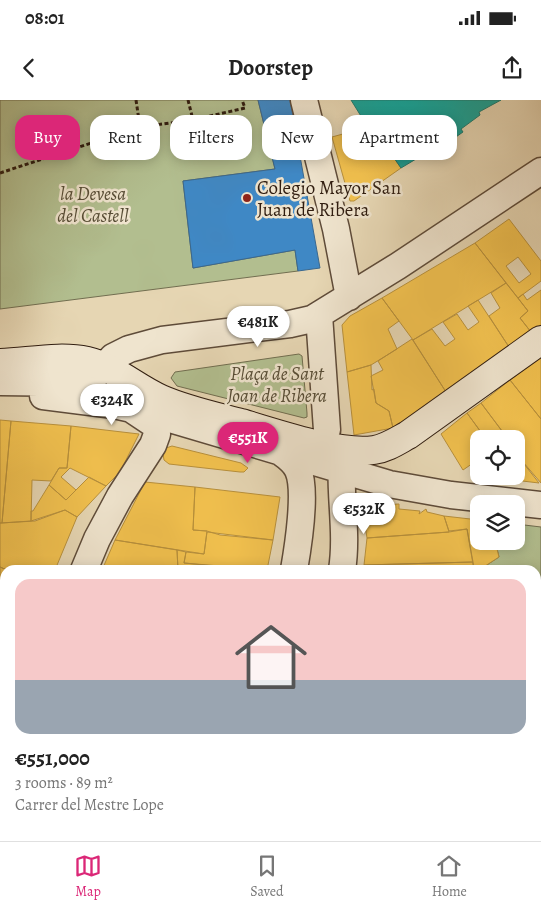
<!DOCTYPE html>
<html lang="en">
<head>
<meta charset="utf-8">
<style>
	:root { --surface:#fff; --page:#f2f2f2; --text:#222; --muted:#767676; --line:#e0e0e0; --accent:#db2777 }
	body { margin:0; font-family:Alegreya,serif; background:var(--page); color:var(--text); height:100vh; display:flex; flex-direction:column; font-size:19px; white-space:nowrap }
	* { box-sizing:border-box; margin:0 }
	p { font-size:16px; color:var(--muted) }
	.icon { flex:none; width:28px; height:28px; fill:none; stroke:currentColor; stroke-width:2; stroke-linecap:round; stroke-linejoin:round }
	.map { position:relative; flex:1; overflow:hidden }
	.details { position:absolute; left:0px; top:465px; width:541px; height:276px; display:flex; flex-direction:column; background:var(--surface); border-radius:15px 15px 0 0; box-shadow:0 2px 12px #0003 }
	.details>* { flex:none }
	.guide { position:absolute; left:15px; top:15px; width:511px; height:45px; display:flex; gap:10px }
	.fabs { position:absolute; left:470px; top:330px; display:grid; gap:10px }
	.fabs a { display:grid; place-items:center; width:55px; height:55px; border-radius:10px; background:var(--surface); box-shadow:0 2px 12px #0003; font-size:25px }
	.price { position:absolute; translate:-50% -42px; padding:0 11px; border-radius:18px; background:#fff; color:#222; font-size:16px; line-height:32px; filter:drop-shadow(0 1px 2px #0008) }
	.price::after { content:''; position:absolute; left:50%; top:30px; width:15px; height:11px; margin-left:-8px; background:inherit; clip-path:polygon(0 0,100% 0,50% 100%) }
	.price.active { background:var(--accent); color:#fff }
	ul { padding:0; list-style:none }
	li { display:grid; align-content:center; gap:10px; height:265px; padding:0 15px }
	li+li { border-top:1px solid var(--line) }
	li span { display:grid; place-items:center; height:155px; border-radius:15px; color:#555 }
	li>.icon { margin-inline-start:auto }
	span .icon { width:90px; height:90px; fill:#fffc; stroke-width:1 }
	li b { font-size:21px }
	.tag { padding:0 18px; border-radius:15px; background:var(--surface); box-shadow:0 2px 12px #0003; font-size:18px; line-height:45px }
	.tag.active { background:var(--accent); color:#fff }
	.status { display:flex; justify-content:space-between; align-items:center; height:35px; padding:0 25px; background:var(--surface); direction:ltr }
	.status svg { height:14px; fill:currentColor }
	header { display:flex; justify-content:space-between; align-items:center; height:65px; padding:0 15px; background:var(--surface); font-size:22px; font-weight:600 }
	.menu { display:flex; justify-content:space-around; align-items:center; height:70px; border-top:1px solid var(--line); background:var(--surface); font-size:14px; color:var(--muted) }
	.menu a { display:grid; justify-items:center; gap:2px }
	.menu .active { color:var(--accent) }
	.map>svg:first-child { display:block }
	.green { fill:#b2be8f; stroke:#716e50 }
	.homes { fill:#f2c14e; stroke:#b8903b; fill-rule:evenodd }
	.schools { fill:#3f88c5; stroke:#3a688f }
	.public { fill:#17a398; stroke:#1e7b6f }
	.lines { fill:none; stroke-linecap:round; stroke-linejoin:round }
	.street-casing { stroke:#5e4b39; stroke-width:29 }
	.secondary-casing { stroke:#301d10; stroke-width:30 }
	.path { stroke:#301d10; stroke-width:3; stroke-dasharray:4 2.5; stroke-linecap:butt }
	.street { stroke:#efe4ce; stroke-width:26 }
	.secondary { stroke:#efe4ce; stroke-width:28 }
	.poi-dot { fill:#8f2418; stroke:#efe4ce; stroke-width:2 }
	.labels { text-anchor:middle; stroke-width:5; stroke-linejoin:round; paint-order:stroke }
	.poi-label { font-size:19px; fill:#301d10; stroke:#efe4ce; text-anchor:start }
	.park-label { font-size:19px; font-style:italic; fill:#574d36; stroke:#efe4ce }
</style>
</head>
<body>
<div class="status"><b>08:01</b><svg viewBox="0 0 49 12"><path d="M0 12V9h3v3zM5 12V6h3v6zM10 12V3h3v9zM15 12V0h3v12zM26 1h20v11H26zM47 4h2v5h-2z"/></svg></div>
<header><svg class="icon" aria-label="back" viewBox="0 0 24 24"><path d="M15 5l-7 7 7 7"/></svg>Doorstep<svg class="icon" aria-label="share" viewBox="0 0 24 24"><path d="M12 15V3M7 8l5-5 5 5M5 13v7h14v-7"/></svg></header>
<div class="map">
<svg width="541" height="741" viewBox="0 0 541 741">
	<rect width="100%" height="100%" fill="#e6d6b3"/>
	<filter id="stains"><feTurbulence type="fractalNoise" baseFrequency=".004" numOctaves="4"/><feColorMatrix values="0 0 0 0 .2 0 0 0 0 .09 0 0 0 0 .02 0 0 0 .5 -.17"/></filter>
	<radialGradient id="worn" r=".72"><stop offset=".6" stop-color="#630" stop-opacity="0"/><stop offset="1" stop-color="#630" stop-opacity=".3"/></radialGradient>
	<path class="green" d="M0,0H258L275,69L183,81L193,168L295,150L298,171L0,209Z
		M299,254L302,256L307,313V317L304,318L177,286L171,278L175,272Z
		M516,424L541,427V740L345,741L346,736H536V470H479L499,457L495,441H516Z
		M303,736H330L344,741H301Z"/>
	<path class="homes" d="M372,27L401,68L354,101H350L332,37L350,32L353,41Z
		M509,119L541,161V181L518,198L475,143ZM518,157L531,174L519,183L506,166Z
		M475,143L506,183L413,240L382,198Z
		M506,183L528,211L520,218L531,232L509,247L489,216L500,208L491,193Z
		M541,190V225L531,232L520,218L528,211L518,198L523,194L527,200Z
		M382,198L399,221L388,229L397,249L371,265L347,272L342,225L350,216Z
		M478,200L509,247L446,292L413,240L432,229L445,246L455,239L443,222L457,214L468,230L479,222L468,206Z
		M412,239L446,292L393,328L389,311L376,303L371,276L383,270L378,261Z
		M541,257V319L510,280Z
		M371,265L372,290L374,289L376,303L389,311L393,328L354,335L347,272Z
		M510,280L541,319V383L517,355L516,339H508L481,303Z
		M481,303L508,339H486L467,313Z
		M467,313L486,339H479V359L463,370L441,334Z
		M0,320L11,321L2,423H0Z
		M11,321L71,326L67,368H59L51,381L32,380L31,421L2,423Z
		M71,326L139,334L120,372L106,386L70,368L61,377L76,390L66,400L49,385L59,368H67Z
		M172,346L241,363L248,368L244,372H240L169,364L164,360L163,354L166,348Z
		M516,354L517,355L539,383L514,380L512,376H516Z
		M89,377L106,386L77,417L65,410L31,421V411H33L49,385L66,400Z
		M145,382L195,387L193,430L207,431L204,454L115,440Z
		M195,387L280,397L273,440L220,435L207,431L193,430Z
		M399,404V409L420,411L419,414L426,409L427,412L444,416L449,432L367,438L362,406Z
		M65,410L77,417L55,470H7L0,467V423L35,421Z
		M444,416L479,420V441H495L499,457L479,470H474L467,429L449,431Z
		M467,429L473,462L364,465L367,438L449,432Z
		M207,432L273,440L267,470L184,463L186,452L204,454Z
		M115,440L177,450L178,470H102Z
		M177,450L186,452L184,463L253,470H178Z
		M473,462L474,470H363L364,465Z
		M0,467L7,470H5V530L0,526Z
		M3,530H5V645L2,651L0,650V537Z
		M11,736H129L141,741H21Z
		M175,736H238L236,741H187Z
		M262,736H303L301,741H260Z
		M330,736H346L345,741Z"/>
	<path class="schools" d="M258,0H290L320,168L298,171L295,150L193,168L183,81L275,69Z"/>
	<path class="public" d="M351,0H501L479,12L480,15L461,29L463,32L453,39L451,36L440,43L443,47L433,53L431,50L401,68L367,19L364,21Z"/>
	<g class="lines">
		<defs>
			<path id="street" d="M304,0L336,129L349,197
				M319,215L327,330
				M0,282L77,283L97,274L113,257L129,249L162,240L290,224L312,219L398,166L541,71
				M43,296L114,305L150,313L389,384L451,395L541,405
				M279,351C286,356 294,361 298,370C307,390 298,447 294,470
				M84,470L97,439L120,396L153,345L157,334L155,325L134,311
				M342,470C348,432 339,393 342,354
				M151,736L162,741
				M244,741L246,736"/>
			<path id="secondary" d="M0,263C28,262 60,255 87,261C114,267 136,288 161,299C186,310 214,316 241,323C276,333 338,355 374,350C387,348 397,341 408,335L541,240"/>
		</defs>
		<use href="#street" class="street-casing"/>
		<use href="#secondary" class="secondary-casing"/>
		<path class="path" d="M136,0L140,27L193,20L245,8L242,0
			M188,0L193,20
			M0,73L140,27"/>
		<use href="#street" class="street"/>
		<use href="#secondary" class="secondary"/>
	</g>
	<circle class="poi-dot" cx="247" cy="98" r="5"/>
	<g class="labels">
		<g class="poi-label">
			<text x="257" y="94">Colegio Mayor San<tspan x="257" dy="22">Juan de Ribera</tspan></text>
		</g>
		<g class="park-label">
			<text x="93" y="100">la Devesa<tspan x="93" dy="22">del Castell</tspan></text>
			<text x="277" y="280">Plaça de Sant<tspan x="277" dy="22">Joan de Ribera</tspan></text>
		</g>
	</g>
	<rect width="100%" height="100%" filter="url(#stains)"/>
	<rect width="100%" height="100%" fill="url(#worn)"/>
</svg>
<div class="fabs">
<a><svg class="icon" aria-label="locate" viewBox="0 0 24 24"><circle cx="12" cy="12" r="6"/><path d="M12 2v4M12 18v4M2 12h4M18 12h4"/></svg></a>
<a><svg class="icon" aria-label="layers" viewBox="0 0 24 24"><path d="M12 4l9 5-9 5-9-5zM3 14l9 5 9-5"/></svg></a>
</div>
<b class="price" style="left:258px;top:248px">€481K</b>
<b class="price" style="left:112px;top:326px">€324K</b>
<b class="price active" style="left:248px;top:364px">€551K</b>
<b class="price" style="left:364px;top:435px">€532K</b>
<div class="guide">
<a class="tag active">Buy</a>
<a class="tag">Rent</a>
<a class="tag">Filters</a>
<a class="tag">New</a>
<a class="tag">Apartment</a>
</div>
<section class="details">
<ul>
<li><span style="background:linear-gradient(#f6c9c9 65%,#9aa5b1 0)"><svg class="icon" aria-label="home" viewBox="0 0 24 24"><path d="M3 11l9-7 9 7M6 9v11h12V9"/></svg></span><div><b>€551,000</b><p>3 rooms · 89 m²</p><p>Carrer del Mestre Lope</p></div></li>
</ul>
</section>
</div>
<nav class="menu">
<a class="active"><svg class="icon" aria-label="map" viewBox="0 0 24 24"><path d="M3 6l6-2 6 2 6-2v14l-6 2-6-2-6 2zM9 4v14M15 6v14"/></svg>Map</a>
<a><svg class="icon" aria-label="saved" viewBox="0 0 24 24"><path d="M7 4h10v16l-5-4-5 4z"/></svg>Saved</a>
<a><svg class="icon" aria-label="home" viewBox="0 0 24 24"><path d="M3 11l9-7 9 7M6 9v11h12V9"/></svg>Home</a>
</nav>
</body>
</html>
